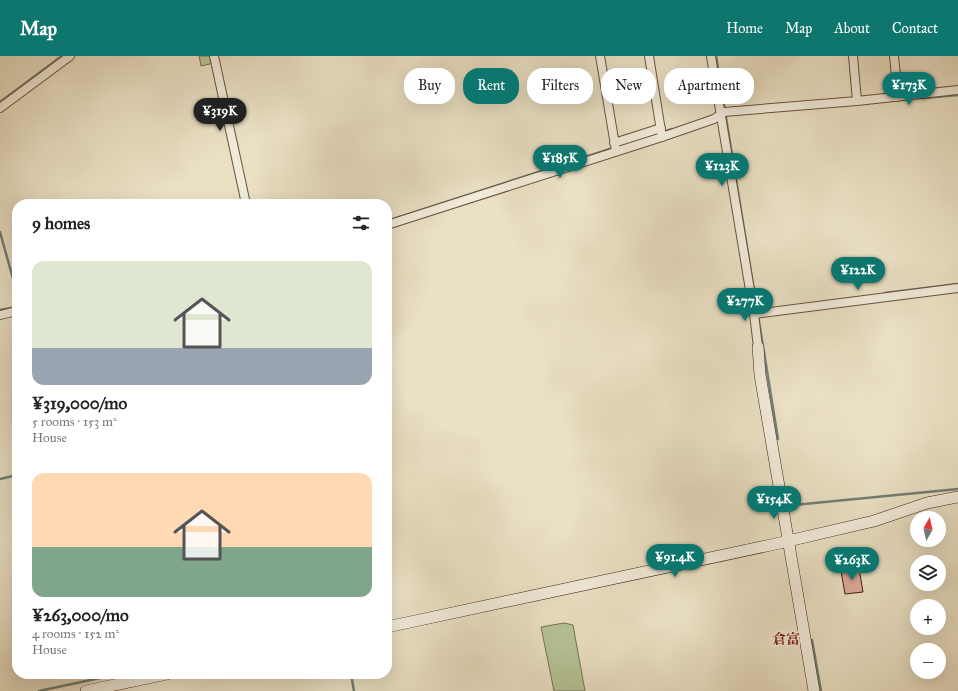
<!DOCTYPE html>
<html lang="en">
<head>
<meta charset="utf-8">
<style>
	:root { --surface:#fff; --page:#f2f2f2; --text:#222; --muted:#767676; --accent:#0f766e }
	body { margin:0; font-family:"IM FELL Great Primer","Noto Serif JP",serif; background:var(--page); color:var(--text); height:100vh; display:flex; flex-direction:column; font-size:15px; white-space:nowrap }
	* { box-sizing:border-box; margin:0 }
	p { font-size:13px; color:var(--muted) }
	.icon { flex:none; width:22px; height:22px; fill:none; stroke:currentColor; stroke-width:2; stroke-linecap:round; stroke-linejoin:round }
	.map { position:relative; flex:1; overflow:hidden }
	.panel { position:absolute; left:12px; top:143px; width:380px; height:480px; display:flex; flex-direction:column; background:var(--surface); border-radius:16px; box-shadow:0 4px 16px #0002 }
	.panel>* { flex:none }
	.guide { position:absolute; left:404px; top:12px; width:380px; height:36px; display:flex; gap:8px }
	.needle { width:26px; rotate:8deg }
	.tools { position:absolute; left:910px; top:455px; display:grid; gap:8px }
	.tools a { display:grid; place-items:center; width:36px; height:36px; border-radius:50%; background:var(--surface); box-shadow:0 4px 16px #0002; font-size:20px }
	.price { position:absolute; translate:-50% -34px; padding:0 9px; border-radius:14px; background:var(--accent); color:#fff; font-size:13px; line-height:26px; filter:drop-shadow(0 1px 2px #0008) }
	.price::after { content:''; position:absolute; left:50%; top:24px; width:12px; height:9px; margin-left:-6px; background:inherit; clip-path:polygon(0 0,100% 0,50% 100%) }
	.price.selected { background:#222; color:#fff }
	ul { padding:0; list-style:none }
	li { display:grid; align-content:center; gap:8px; height:212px; padding:0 20px }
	li span { display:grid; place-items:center; height:124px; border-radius:12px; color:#555 }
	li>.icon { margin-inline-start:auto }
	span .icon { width:72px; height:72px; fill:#fffc; stroke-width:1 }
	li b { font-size:17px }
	h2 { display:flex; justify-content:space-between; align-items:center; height:48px; padding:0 20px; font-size:17px }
	.tag { padding:0 14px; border-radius:16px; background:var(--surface); box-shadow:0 4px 16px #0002; font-size:14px; line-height:36px }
	.tag.selected { background:var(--accent); color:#fff }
	header { display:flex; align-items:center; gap:24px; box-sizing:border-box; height:56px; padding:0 20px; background:var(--accent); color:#fff }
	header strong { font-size:19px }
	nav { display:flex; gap:22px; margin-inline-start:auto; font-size:14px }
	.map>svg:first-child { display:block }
	.green { fill:#b5c396; stroke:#787254 }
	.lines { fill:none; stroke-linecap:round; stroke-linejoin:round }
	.stream { stroke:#737f74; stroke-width:2.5 }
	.building { fill:#ddaa9b; stroke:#3c2212 }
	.street-casing { stroke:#68523e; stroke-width:10 }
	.secondary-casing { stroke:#3c2212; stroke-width:12 }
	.street { stroke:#f1ebd9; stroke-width:8 }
	.secondary { stroke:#f1ebd9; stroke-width:11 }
	.labels { text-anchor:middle; stroke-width:3; stroke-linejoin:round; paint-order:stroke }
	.quarter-label { font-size:14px; font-weight:bold; fill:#7a1f14; stroke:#f1ebd9 }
</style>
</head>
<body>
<header>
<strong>Map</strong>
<nav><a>Home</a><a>Map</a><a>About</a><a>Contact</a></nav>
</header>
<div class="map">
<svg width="958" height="635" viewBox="0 0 958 635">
	<rect width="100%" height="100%" fill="#eae0c4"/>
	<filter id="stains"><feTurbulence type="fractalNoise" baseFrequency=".005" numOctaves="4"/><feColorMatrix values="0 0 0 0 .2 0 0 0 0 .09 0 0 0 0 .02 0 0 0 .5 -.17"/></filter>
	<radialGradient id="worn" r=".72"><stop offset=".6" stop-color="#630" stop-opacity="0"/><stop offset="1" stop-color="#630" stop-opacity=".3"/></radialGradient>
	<path class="green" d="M199,0H212L214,7L201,10Z
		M564,567L573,569L585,635H554L541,571Z"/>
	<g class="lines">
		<path class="stream" d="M716,0L778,383
			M923,42L958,39
			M0,46L62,0
			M637,85L672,73
			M387,165L613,92
			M0,176L17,237
			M885,237L958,228
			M0,254L17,251
			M0,423L17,419
			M794,449L958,433
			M812,584L821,635
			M351,618L354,635
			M39,635L119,618"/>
	</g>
	<path class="building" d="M859,512L863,536L845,538L841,515Z"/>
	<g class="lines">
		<defs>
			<path id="street" d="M214,0L246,148
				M600,0L616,95
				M649,0L662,81
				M711,0L754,258
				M894,0L898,41
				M857,45L958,34
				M0,52L70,0
				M614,87L661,72
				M387,169L662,81L714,63L724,56L857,45L853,0
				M0,259L17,255
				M758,291L754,258L958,232"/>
			<path id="secondary" d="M758,291L760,319L814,635
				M387,571L771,489L874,465L927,447L958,441
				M86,635L167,618"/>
		</defs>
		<use href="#street" class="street-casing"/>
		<use href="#secondary" class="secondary-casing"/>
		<use href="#street" class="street"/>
		<use href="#secondary" class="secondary"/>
	</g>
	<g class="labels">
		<g class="quarter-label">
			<text x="786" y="588">倉富</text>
		</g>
	</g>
	<rect width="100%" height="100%" filter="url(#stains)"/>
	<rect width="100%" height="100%" fill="url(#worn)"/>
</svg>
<div class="tools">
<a><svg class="needle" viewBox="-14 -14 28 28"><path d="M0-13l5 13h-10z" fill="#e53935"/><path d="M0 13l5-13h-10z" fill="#767676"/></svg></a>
<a><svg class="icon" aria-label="layers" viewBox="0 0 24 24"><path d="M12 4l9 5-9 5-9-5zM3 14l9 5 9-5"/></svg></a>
<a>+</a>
<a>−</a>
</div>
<b class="price" style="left:909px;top:50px">¥173K</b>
<b class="price selected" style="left:220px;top:76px">¥319K</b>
<b class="price" style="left:560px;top:123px">¥185K</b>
<b class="price" style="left:722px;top:131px">¥123K</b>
<b class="price" style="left:858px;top:235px">¥122K</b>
<b class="price" style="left:745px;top:266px">¥277K</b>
<b class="price" style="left:774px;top:464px">¥154K</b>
<b class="price" style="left:675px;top:522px">¥91.4K</b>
<b class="price" style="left:852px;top:525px">¥263K</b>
<div class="guide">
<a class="tag">Buy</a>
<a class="tag selected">Rent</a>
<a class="tag">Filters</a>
<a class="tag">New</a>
<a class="tag">Apartment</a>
</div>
<section class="panel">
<h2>9 homes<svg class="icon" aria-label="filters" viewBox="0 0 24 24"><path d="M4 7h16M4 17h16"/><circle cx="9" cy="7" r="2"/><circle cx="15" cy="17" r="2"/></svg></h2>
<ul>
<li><span style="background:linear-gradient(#dfe7d0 70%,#9aa5b1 0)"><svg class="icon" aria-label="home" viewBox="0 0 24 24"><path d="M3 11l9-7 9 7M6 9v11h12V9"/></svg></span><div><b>¥319,000/mo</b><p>5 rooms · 153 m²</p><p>House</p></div></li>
<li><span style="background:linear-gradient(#ffd9b3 60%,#7fa58c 0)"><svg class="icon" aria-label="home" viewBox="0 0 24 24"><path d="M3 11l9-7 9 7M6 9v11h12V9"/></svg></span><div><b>¥263,000/mo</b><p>4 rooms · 152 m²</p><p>House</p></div></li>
</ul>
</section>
</div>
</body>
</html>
